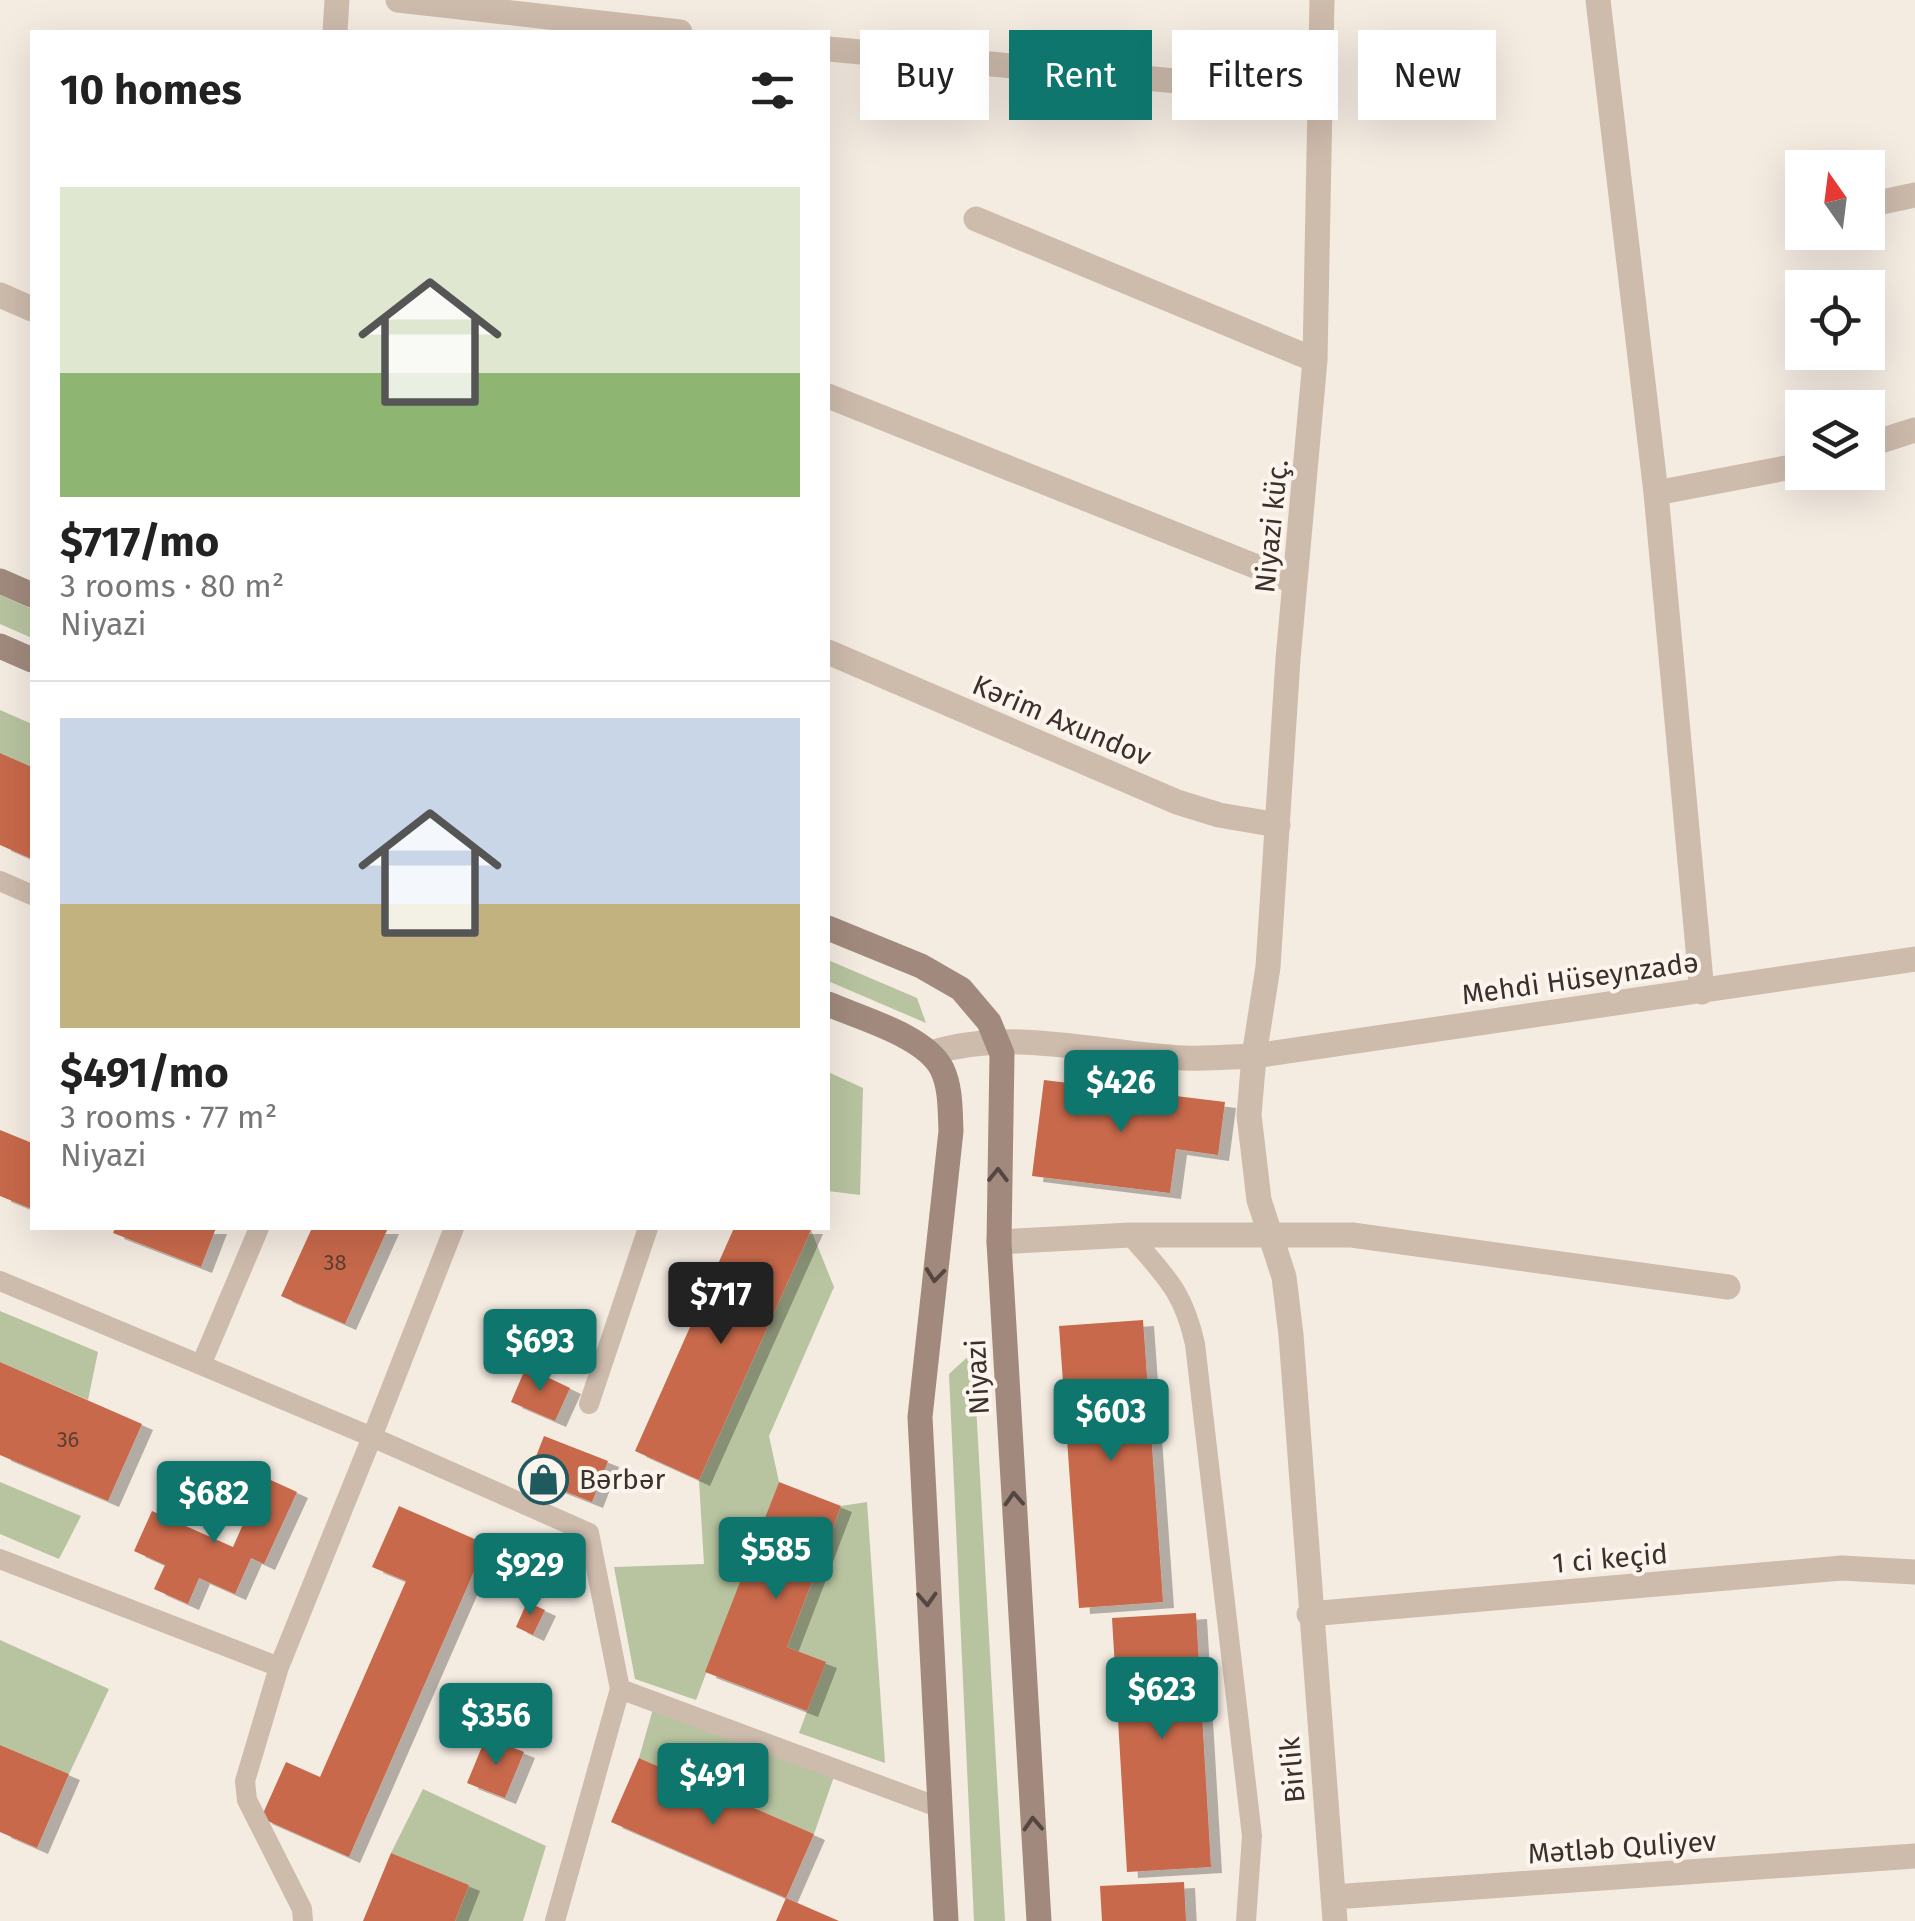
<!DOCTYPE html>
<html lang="en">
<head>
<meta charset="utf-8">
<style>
	:root { --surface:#fff; --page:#f6f6f6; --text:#222; --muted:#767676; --line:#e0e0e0; --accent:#0f766e }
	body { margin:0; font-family:"Fira Sans",sans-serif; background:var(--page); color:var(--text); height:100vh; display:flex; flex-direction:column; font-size:38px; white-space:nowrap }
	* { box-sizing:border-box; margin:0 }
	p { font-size:32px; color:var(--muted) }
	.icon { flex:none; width:55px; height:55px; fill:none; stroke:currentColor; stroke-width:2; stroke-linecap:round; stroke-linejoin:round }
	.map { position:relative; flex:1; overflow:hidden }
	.side { position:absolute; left:30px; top:30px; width:800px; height:1200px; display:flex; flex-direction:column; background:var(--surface); border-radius:0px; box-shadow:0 10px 40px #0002 }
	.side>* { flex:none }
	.top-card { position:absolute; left:860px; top:30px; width:905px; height:90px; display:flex; gap:20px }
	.needle { width:65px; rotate:346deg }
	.controls { position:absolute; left:1785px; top:150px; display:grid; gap:20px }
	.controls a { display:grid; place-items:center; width:100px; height:100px; border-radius:0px; background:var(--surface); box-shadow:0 10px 40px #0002; font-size:50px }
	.price { position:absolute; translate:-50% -85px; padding:0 22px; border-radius:10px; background:var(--accent); color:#fff; font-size:32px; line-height:65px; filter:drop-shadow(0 2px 5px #0008) }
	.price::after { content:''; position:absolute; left:50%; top:60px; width:30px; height:22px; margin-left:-15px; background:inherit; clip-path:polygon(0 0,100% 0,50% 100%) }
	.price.current { background:#222; color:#fff }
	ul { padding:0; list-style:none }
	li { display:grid; align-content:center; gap:20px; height:530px; padding:0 30px }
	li+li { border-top:2px solid var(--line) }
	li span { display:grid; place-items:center; height:310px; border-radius:0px; color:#555 }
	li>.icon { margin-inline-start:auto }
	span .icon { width:180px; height:180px; fill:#fffc; stroke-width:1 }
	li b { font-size:42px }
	h2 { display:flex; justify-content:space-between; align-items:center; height:120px; padding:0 30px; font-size:42px }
	.pill { padding:0 35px; border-radius:0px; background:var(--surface); box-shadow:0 10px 40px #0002; font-size:35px; line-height:90px }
	.pill.current { background:var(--accent); color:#fff }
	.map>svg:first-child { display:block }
	.green { fill:#b8c4a0 }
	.building { fill:#c8694b; filter:url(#shadow) }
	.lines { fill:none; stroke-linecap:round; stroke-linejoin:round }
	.service { stroke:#cdbbac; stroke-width:20 }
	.minor { stroke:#cdbbac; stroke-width:25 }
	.secondary { stroke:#a18a7d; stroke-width:25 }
	.oneway { stroke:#544640 }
	.labels { text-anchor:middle; stroke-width:8; stroke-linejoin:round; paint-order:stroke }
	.number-label { font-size:22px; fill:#5e3e33 }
	.street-label { font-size:28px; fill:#3b302b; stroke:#fbf5ee }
	.poi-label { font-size:28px; fill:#3b302b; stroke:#fbf5ee; text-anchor:start }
</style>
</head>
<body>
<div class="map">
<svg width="1915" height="1921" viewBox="0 0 1915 1921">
	<defs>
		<filter id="shadow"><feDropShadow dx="11" dy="6" stdDeviation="0" flood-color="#0004"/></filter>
	</defs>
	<rect width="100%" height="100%" fill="#f4ebe1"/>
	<path class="green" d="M0,595L32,609V638L0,624Z
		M0,710L32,724V767L0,753Z
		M828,960L917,998L926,1023L828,981Z
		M828,1072L863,1088L860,1195L828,1191Z
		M811,1230L834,1287L769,1436L779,1482L696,1700L635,1679L614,1567L704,1564L699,1480Z
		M0,1311L98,1352L88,1400L0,1362Z
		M973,1352L1005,1921H974L949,1374Z
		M0,1482L81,1516L59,1559L0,1534Z
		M867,1502L885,1763L799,1733L825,1662L787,1647L841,1506Z
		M0,1640L109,1689L69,1774L0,1745Z
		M655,1702L837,1768L814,1834L639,1758Z
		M423,1789L546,1846L523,1921H455L469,1885L391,1853Z"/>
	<path class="building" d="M0,753L32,767V859L0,845Z
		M1044,1080L1225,1102L1218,1155L1176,1149L1170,1193L1032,1176Z
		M0,1130L32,1143V1209L0,1196Z
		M115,1228H216L201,1267L113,1233Z
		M312,1228H388L345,1324L281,1296Z
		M734,1228H812L699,1480L635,1451Z
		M1143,1320L1163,1602L1079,1608L1059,1326Z
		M0,1362L142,1424L108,1501L0,1455Z
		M526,1367L570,1388L555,1421L511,1402Z
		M544,1436L608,1461L592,1502L528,1477Z
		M264,1477L297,1492L264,1564L251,1558L235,1594L199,1578L188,1604L154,1589L165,1565L134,1551L152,1511L233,1547Z
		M779,1482L841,1506L787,1647L826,1662L807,1711L705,1672Z
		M399,1506L486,1544L349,1857L261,1818L286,1762L320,1777L406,1581L372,1567Z
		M527,1602L545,1610L533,1635L516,1627Z
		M1196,1613L1211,1867L1127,1872L1112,1618Z
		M486,1737L524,1752L505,1798L467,1783Z
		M0,1745L69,1774L37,1848L0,1832Z
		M639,1758L814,1834L786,1898L611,1822Z
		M391,1853L469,1885L455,1921H363Z
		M1184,1882L1186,1921H1102L1100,1886Z
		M786,1898L839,1921H776Z"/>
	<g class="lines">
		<path class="service" d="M0,881L32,895
			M454,1228L372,1437L589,1533L620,1689L938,1807
			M1130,1235C1165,1276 1183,1290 1195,1344L1252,1836L1246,1921
			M0,1281L201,1365L259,1228
			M201,1365L372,1437L279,1667
			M589,1404L648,1228
			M0,1559L279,1667L245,1781L247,1800L302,1909L303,1921
			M555,1921L620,1689"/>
		<path class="minor" d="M398,0L680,32
			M1322,0L1315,360L1288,659L1268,967L1254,1056L1249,1115L1259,1200L1284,1277L1291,1335L1335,1921
			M1598,0L1656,493L1702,992
			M335,32L337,0
			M828,49L1318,94
			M1868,205L1915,195
			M976,219L1315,360
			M0,295L32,309
			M828,396L1295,582
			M1868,445L1915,430
			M1656,493L1802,465
			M828,652L1177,802L1219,815L1278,825
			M931,1053C1015,1027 1099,1054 1184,1058C1207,1059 1231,1057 1254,1056L1915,959
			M999,1242L1130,1235H1352L1728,1287
			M1309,1614L1842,1568L1915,1572
			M1333,1897L1915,1856"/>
		<path class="secondary" d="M0,581L32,595
			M0,646L32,660
			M828,928L921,966L961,989L989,1022L1002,1054L999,1242L1039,1921
			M828,1004C860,1018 926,1036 942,1069C951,1088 950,1110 951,1131L920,1417L946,1921"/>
	</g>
	<defs><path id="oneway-chevron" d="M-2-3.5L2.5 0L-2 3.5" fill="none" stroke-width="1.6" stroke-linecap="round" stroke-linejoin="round" transform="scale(2.5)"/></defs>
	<g class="oneway">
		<use href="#oneway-chevron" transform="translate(998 1175) rotate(-89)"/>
		<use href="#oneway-chevron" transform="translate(935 1275) rotate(96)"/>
		<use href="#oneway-chevron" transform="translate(1014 1499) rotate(-93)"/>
		<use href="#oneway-chevron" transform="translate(927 1599) rotate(87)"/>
		<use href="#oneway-chevron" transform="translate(1033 1824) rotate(-93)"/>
	</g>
	<defs>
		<symbol id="shop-ring" viewBox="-11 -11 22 22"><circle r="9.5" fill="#fbf5ee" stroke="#1f5a5e" stroke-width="1.5"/><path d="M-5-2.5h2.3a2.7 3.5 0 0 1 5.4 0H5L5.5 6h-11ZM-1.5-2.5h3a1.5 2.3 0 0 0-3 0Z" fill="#1f5a5e"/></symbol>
	</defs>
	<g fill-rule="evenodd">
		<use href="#shop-ring" x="516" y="1452" width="55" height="55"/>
	</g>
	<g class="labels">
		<g class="number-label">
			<text x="335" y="1270">38</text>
			<text x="68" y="1447">36</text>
		</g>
		<g class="street-label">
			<text transform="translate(1271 526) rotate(-84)" y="10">Niyazi küç.</text>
			<text transform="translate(1062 720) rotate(23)" y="10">Kərim Axundov</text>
			<text transform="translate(1580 978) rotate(-8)" y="10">Mehdi Hüseynzadə</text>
			<text transform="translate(977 1377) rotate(-93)" y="10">Niyazi</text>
			<text transform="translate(1610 1558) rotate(-5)" y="10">1 ci keçid</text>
			<text transform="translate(1292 1770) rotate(-95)" y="10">Birlik</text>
			<text transform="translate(1622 1847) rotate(-4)" y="10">Mətləb Quliyev</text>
		</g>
		<g class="poi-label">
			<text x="579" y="1489">Bərbər</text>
		</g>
	</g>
</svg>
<div class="controls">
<a><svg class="needle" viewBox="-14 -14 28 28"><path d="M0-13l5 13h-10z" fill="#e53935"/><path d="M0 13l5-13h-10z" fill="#767676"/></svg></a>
<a><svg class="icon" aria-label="locate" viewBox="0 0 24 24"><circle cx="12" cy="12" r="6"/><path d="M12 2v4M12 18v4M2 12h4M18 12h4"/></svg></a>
<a><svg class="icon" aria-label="layers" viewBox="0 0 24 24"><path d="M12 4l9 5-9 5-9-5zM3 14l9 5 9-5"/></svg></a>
</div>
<b class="price" style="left:1121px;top:1135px">$426</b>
<b class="price current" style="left:721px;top:1347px">$717</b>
<b class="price" style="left:540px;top:1394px">$693</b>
<b class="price" style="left:1111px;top:1464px">$603</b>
<b class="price" style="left:214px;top:1546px">$682</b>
<b class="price" style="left:776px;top:1602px">$585</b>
<b class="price" style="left:530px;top:1618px">$929</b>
<b class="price" style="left:1162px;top:1742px">$623</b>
<b class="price" style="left:496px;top:1768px">$356</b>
<b class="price" style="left:713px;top:1828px">$491</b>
<div class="top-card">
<a class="pill">Buy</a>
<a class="pill current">Rent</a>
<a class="pill">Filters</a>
<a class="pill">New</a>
</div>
<section class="side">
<h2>10 homes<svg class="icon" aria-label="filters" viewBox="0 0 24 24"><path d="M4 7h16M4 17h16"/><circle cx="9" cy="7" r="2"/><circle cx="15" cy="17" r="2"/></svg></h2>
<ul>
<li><span style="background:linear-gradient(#dfe7d0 60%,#8fb573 0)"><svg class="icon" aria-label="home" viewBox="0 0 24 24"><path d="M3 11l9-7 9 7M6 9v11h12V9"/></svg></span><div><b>$717/mo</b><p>3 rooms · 80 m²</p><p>Niyazi</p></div></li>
<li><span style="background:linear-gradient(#c9d6e8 60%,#c2b280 0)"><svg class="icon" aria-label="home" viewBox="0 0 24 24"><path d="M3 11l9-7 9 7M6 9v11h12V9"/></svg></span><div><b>$491/mo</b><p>3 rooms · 77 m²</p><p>Niyazi</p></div></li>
</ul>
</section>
</div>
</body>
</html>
